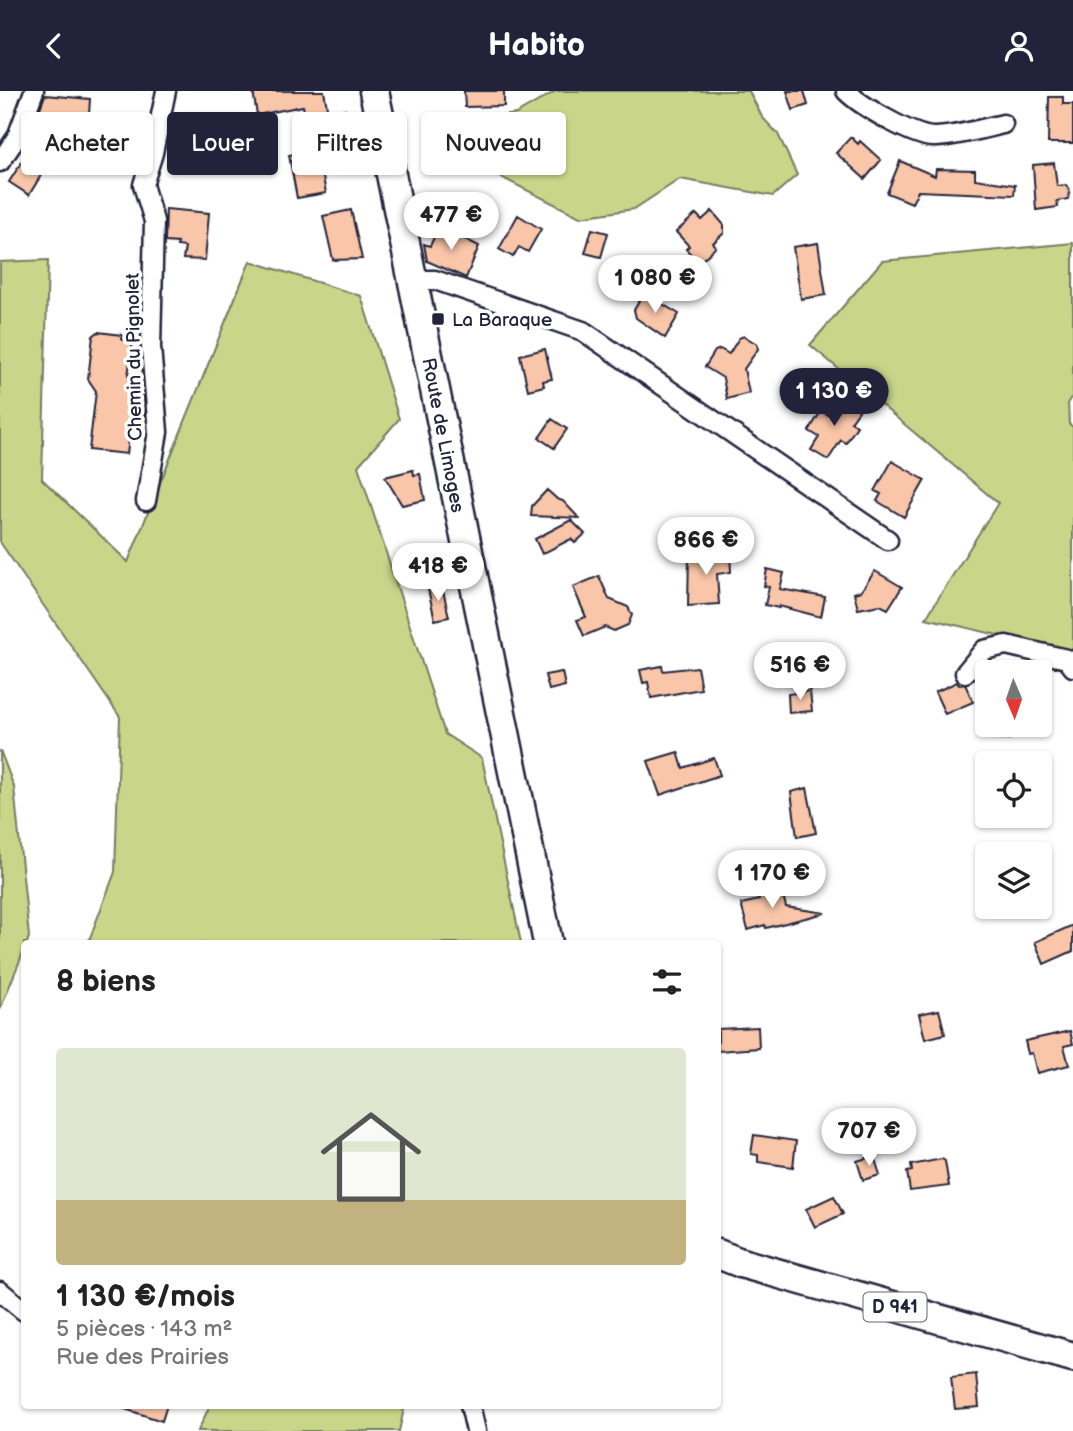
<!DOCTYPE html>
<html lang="fr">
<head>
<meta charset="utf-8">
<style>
	:root { --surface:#fff; --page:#f6f6f6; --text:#222; --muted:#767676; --accent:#22223b }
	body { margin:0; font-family:"Balsamiq Sans",sans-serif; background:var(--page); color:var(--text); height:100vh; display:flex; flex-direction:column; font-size:26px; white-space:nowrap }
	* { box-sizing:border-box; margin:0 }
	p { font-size:23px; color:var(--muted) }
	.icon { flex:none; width:38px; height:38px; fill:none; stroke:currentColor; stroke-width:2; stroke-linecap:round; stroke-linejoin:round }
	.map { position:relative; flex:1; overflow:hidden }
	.panel { position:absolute; left:21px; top:849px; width:700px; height:469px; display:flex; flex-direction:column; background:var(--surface); border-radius:7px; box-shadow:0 2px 5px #0004 }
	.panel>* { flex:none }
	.top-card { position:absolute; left:21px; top:21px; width:700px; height:63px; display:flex; gap:14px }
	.needle { width:46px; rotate:178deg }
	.tools { position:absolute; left:975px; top:569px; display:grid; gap:14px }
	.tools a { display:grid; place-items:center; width:77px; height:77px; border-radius:7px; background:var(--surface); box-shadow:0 2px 5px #0004; font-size:35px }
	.price { position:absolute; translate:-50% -60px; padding:0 16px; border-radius:24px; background:#fff; color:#222; font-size:23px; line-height:46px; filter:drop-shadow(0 2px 4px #0008) }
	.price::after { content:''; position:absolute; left:50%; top:42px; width:21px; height:16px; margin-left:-10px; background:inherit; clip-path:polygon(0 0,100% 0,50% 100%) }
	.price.active { background:var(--accent); color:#fff }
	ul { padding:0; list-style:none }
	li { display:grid; align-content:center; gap:14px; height:371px; padding:0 35px }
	li span { display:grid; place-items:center; height:217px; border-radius:7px; color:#555 }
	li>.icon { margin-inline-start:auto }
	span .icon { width:126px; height:126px; fill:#fffc; stroke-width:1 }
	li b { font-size:30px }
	h2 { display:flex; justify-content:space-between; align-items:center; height:84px; padding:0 35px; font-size:30px }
	.chip { padding:0 24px; border-radius:7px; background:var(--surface); box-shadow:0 2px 5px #0004; font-size:24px; line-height:63px }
	.chip.active { background:var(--accent); color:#fff }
	header { display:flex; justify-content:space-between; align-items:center; height:91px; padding:0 35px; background:var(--accent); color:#fff; font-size:32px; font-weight:600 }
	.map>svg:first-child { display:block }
	.green { fill:#c9d689; stroke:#767c62; stroke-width:2 }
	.building { fill:#f9c6a9; stroke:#22223b; stroke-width:2 }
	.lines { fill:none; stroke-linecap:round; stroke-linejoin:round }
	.minor-casing { stroke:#22223b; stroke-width:23 }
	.primary-casing { stroke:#22223b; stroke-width:33 }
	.minor { stroke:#fff; stroke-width:18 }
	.primary { stroke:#fff; stroke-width:28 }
	.poi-dot { fill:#22223b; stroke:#fff; stroke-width:2.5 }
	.labels { text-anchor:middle; stroke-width:7; stroke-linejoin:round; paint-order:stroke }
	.shield { fill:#fff; stroke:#646476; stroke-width:2 }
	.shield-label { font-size:18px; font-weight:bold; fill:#22223b }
	.poi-label { font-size:19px; fill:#22223b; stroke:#fff; text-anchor:start }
	.street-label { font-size:19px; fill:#22223b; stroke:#fff }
</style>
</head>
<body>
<header><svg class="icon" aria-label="back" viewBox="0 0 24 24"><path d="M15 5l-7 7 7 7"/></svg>Habito<svg class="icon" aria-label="person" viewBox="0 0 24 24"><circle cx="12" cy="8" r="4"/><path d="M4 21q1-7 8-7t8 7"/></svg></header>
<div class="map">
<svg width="1073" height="1340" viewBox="0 0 1073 1340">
	<rect width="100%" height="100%" fill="#fff"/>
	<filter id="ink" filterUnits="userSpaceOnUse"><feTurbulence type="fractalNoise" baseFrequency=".0143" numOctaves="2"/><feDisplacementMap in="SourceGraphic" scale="14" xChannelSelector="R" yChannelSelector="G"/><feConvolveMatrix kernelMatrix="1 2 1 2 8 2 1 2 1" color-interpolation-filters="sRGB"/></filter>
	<g filter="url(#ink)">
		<path class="green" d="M556,0H749L762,26L778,43L797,84L773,105L680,88L634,118L580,126L487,79L448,72L437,43L445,33L516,23Z
			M1073,152V304L1068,311L1069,333L1073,336V562L926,527L998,412L810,254L882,170Z
			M48,169L42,388L128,471L250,170L361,205L399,328L358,375L445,643L482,667L521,852H88L115,781L120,626L0,451V171Z
			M0,659L14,696L29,846L27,852H24V859L0,919Z
			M210,1314H405L399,1340H198Z"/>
		<path class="building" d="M253,0H324L328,22L345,18L355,71L321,76L326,102L297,107L289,64L312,60L303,15L257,24Z
			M464,0H504V15L465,16Z
			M787,0H804L808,14L793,19Z
			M45,4L90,8L88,38L49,36L35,31Z
			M1049,6H1063V13H1073V52H1048Z
			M851,46L858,53L860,50L881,69L865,88L836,62Z
			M26,64L46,76L29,104L9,91Z
			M900,70L935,85L936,78L975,79V88L1015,94L1014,104L918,100L912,112L887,102Z
			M1054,72L1057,95L1066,94L1070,100L1068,108L1057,110L1058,116L1036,119L1033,74Z
			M166,118L209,122L205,169L183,168L185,156L177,155L178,152L165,151Z
			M351,119L362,168L333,169L323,125Z
			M712,120L724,134V142L713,152L716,156L699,172L686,158L689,155L676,141L696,123L702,129Z
			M518,124L541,138L528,161L519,156L513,166L499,158Z
			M439,135L479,155L466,187L427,170L424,153L430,155Z
			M592,138L608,142L601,166L585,162Z
			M818,152L826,204L801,208L793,156Z
			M644,202L679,223L665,247L636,227L634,219Z
			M98,241L122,244V249L133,250L128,285L138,287L137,304L144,305L145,324L132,322L127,363L89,359L96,300L88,288L93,245Z
			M744,245L757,253L758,258L744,278L749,302L727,308L723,287L705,276L715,260L720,258L729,263L739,247Z
			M545,258L552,288L543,290L544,295L528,299L520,264Z
			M841,305L860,318L851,331L857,335L846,352L841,349L828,369L811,359L819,346L809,340L821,320L828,324Z
			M552,328L567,338L554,357L539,347Z
			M892,370L925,389L904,426L877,410L881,403L875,400Z
			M413,379L414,384L420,383L425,409L402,414L385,386Z
			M547,399L557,408L563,410L579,427L531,425L532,415Z
			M571,429L585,443L575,452L571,448L542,463L535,448Z
			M719,460V463L730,462L731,481L717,483L719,513L688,515L689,463Z
			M767,478L784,482L780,498L825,506L821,526L779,515V517L765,514L769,496L764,495Z
			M875,480L902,496L888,518L880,514L858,518L854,502L861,500Z
			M599,485L609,508L628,516L632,524L628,534L614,540L605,536L584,545L577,529L586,526L573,496Z
			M442,495L449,526L435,529L428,498Z
			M662,575L663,580L697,576L701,598L651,607L648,591L643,592L640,579Z
			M562,581L565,595L549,599L545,584Z
			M957,591L959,594L965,593L973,611L945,623L935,601Z
			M810,600L812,620L789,622L788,603Z
			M989,634H1011L1010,648L989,647Z
			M678,661L683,677L714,667L720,684L660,704L648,670Z
			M807,697L816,742L797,746L791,701Z
			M780,792L786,816L825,822L766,837L765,834L748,839L741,813L759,809L758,806L764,804L762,797Z
			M1073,834V860L1044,873L1035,851Z
			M939,919L945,943L925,948L919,923Z
			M758,936L759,957L718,960V938Z
			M1070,940L1073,953L1064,955L1069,974L1037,982L1032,962L1028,963L1025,950Z
			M754,1044L796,1050L793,1076L758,1071V1064L751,1063Z
			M874,1065L880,1084L863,1089L857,1070Z
			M942,1068L945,1070L949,1095L910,1100L907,1081L912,1080L911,1074Z
			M834,1105L843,1123L815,1136L806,1118Z
			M976,1283L979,1316L955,1318L951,1286Z
			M123,1314H167L162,1330L122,1317Z"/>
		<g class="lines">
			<defs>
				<path id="minor" d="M846,0C861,15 912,45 933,46C949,47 986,37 1003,33
					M0,71L17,46L34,0
					M413,189H435L583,240L888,449
					M146,410L158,341L151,256L154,130L143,94L153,62L166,0
					M965,582L984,559L1006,554L1067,568L1073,576
					M0,1200L24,1220
					M470,1314L476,1340"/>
				<path id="primary" d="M374,0L548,852
					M718,1163L741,1172L1073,1266"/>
			</defs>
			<use href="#minor" class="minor-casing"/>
			<use href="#primary" class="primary-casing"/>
			<use href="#minor" class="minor"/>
			<use href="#primary" class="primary"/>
		</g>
	</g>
	<rect class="poi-dot" x="431" y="221" width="14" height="14" rx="3.5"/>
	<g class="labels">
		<rect class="shield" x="863.5" y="1201.5" width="63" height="29" rx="5"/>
		<g class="shield-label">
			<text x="895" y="1222">D 941</text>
		</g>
		<g class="poi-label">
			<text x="452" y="235">La Baraque</text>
		</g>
		<g class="street-label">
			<text transform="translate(133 266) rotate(-91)" y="7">Chemin du Pignolet</text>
			<text transform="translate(444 344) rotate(79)" y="7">Route de Limoges</text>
		</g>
	</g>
</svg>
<div class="tools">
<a><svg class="needle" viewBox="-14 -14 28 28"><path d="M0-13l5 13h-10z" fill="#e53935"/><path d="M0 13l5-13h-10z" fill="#767676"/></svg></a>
<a><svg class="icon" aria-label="locate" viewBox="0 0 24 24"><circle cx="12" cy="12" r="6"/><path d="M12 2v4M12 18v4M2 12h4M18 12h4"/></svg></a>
<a><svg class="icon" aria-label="layers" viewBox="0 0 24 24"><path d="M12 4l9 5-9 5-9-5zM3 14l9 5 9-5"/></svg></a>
</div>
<b class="price" style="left:451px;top:161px">477 €</b>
<b class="price" style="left:655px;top:224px">1 080 €</b>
<b class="price active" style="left:834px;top:337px">1 130 €</b>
<b class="price" style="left:706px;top:486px">866 €</b>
<b class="price" style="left:438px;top:512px">418 €</b>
<b class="price" style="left:800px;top:611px">516 €</b>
<b class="price" style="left:772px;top:819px">1 170 €</b>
<b class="price" style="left:869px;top:1077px">707 €</b>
<div class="top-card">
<a class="chip">Acheter</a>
<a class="chip active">Louer</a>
<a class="chip">Filtres</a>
<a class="chip">Nouveau</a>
</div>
<section class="panel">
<h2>8 biens<svg class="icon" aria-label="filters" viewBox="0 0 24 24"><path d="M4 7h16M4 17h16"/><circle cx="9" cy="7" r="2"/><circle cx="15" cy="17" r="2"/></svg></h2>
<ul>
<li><span style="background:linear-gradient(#dfe7d0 70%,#c2b280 0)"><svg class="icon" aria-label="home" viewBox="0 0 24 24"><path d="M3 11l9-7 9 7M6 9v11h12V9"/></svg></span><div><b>1 130 €/mois</b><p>5 pièces · 143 m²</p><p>Rue des Prairies</p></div></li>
</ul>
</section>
</div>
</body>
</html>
